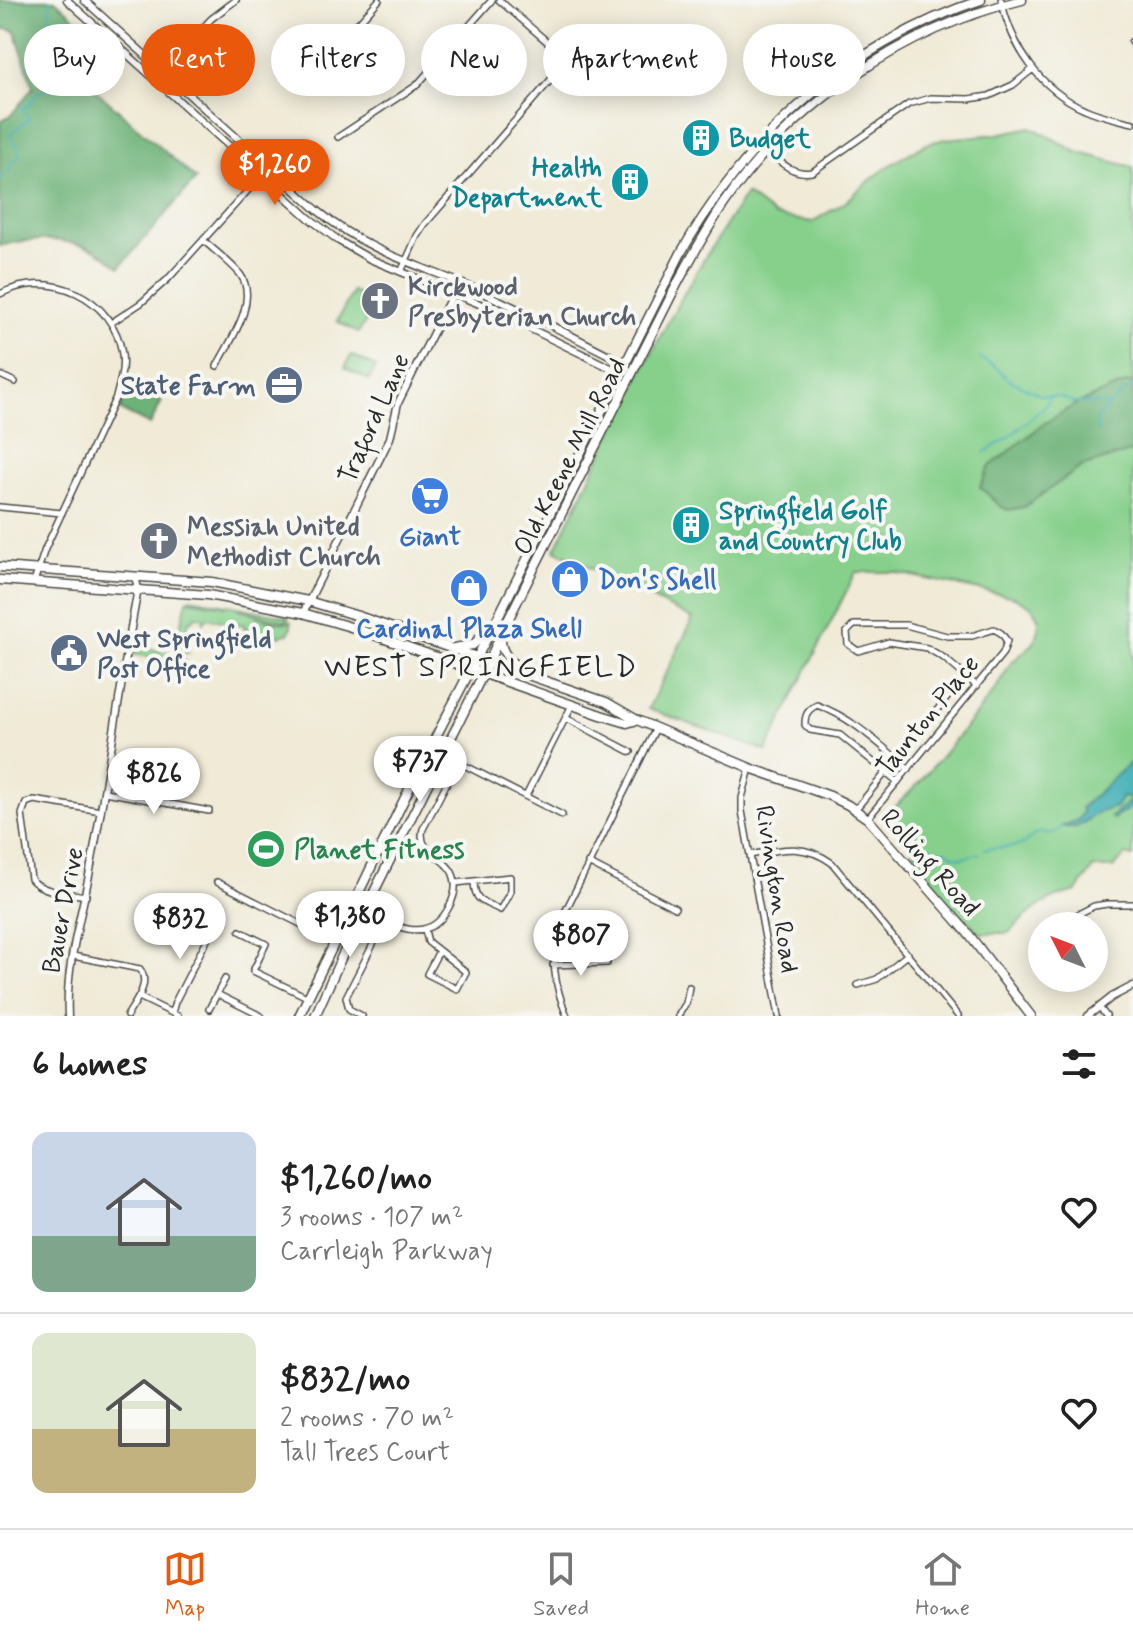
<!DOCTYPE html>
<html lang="en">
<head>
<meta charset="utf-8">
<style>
	:root { --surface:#fff; --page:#f2f2f2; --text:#222; --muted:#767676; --line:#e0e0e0; --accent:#ea580c }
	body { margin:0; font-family:Mynerve,sans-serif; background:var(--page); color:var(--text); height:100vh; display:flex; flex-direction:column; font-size:30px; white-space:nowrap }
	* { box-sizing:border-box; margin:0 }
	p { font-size:26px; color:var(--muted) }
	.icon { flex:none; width:44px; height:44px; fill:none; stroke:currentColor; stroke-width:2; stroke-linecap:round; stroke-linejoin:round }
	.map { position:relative; height:1016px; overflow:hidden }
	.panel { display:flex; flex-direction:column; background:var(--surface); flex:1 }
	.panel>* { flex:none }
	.top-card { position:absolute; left:24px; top:24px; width:1086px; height:72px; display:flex; gap:16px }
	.needle { width:52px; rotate:312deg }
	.tools { position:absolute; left:1028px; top:912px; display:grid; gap:16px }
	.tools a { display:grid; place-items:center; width:80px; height:80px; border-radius:50%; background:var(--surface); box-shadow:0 4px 20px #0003; font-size:40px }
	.price { position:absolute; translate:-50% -68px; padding:0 18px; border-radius:28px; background:#fff; color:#222; font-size:26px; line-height:52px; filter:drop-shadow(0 2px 4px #0008) }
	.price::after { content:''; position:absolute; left:50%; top:48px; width:24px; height:18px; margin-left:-12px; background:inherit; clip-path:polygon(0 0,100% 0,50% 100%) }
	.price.selected { background:var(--accent); color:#fff }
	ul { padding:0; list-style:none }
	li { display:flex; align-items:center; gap:24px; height:200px; padding:0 32px }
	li+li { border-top:2px solid var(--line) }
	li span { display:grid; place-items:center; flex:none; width:224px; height:160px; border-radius:16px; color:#555 }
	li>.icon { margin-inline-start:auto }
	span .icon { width:96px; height:96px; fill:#fffc; stroke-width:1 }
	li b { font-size:34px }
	h2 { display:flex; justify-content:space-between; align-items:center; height:96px; padding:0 32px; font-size:34px }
	.pill { padding:0 28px; border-radius:36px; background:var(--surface); box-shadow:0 4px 20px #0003; font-size:28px; line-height:72px }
	.pill.selected { background:var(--accent); color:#fff }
	.tabs { display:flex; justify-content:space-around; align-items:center; height:112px; border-top:2px solid var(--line); background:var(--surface); font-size:22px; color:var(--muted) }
	.tabs a { display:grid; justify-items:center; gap:4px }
	.tabs .selected { color:var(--accent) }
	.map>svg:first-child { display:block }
	.green { fill:#87d08c; stroke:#597e5c; stroke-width:2 }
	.forest { fill:#6db278; stroke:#4c6e52; stroke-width:2 }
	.water { fill:#3badb3; stroke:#336c6f; stroke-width:2 }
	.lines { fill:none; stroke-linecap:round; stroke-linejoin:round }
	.stream { stroke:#3badb3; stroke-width:2 }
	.minor-casing { stroke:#494845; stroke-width:8 }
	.tertiary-casing { stroke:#494845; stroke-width:9 }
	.primary-casing { stroke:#494845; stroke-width:11 }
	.minor { stroke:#fff; stroke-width:5 }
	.tertiary { stroke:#fff; stroke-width:6 }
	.primary { stroke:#fff; stroke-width:8 }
	.labels { text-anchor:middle; stroke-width:8; stroke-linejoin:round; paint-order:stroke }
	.culture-label { font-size:26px; font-weight:bold; fill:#0d838f; stroke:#f6f6f2; text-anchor:start }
	.worship-label { font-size:26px; font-weight:bold; fill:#5b616d; stroke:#f6f6f2; text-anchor:start }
	.service-label { font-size:26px; font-weight:bold; fill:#4e5e75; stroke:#f6f6f2; text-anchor:end }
	.street-label { font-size:26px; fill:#2b2b2b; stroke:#f6f6f2 }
	.shop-label { font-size:26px; font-weight:bold; fill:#366cbe; stroke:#f6f6f2 }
	.leisure-label { font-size:26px; font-weight:bold; fill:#27864d; stroke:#f6f6f2; text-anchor:start }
	.quarter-label { font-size:30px; letter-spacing:2px; fill:#2b2b2b; stroke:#f6f6f2 }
</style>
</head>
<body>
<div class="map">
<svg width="1133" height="1016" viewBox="0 0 1133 1016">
	<rect width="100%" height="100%" fill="#f6f6f2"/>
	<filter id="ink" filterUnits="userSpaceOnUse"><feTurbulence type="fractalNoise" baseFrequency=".0125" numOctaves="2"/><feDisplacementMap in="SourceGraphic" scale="16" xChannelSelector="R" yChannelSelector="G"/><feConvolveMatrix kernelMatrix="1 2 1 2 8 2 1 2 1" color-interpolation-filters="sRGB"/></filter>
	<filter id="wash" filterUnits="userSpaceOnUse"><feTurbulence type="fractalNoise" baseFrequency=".006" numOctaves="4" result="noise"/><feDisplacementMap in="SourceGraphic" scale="32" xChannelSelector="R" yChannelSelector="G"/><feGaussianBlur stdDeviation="1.8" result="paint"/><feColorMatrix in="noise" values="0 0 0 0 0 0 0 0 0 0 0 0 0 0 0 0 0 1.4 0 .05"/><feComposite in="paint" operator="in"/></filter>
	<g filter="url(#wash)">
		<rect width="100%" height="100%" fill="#f0ead6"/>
		<path class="green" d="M1031,127L1077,152L1133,167V857L1126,855L1113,868H1093L1077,891C1042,899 1033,910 1008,933H980L932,887L908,839L896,820L895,807L920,782L969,723L997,687L1011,663L1034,643L1038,632L1039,620L1032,607L1014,597L893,572H856L766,751L648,709L693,619L555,550C614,429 669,305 746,194L775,216L812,222L847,201L865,184L886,168L906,155L927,144L944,139L998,134Z
			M353,291L363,297L360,304L370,309L373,304L377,306L378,314L367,320L358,333L337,321Z
			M351,355L376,367L369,380L345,368Z
			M191,598L284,616L289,619L288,621C270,621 254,611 237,608C254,614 272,625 291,622V628L288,634L279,636L245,630L244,625L207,618L204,623L203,617L195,616L193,620H189L183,649L188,653H181L180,658L185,661L178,662L133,654L136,646L174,654L187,600L226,606L189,599Z"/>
		<path class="forest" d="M0,0H55L94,35L68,66L196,179L120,267C111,261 103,253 93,249C66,238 28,237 0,246V121L11,115L33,87L15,31L0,28Z
			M1126,383H1133V451L1081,467L1024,507L1008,510L1001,507L980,487L989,467L1045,423L1076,404Z
			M127,390L162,401L150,425L120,410Z"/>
		<path class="water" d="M1133,760L1132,807L1113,819L1111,817L1130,801V798L1122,797L1116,807C1108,809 1098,812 1091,817C1081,825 1076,830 1062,826L1078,820L1083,812L1081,808Z"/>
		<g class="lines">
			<path class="stream" d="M0,179L11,169V165L20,154L17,145L11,139L12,132L29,119L27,114L22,111L24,107L30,105L36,93L54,89L59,85L61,57L54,42L49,16L50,1
				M979,358L994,366L1005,376
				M1008,379L1040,395L1061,397L1074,403H1093L1108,406L1126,390L1133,388
				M1098,432L1096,419L1107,407
				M985,452L1008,438L1045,406L1050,397
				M905,831L917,846L931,847L938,851L946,850C958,861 964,858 979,853
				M985,849C997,847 1011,849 1023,844C1029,841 1033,834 1039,833C1051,831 1053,838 1062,826"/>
		</g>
	</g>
	<g filter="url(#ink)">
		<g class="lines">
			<defs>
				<path id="minor" d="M499,0L604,91
					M1001,0C1012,47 1040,90 1085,109C1100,116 1117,119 1133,123
					M1131,42L1133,44
					M280,74L359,22L379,0
					M156,80L211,19L236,0
					M338,137L417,85L492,0
					M766,150C780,162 792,175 812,172L909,104L931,98L969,99L989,96L1013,85L1033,69
					M203,240C215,251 230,262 240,274C260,301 229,342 217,366
					M401,272L417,236L425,224L568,60
					M0,294C49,268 114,297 122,354C124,369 120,382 116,397L45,549L34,582
					M111,323L141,303L168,279L269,167
					M0,375L15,382
					M0,507L62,513
					M566,718L631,752
					M750,768L742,798V811L779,1016
					M898,782L840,735L810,730L805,725C805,715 807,710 817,705C853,718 879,744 909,769
					M105,792L209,811
					M526,796L572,705
					M855,810L965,676
					M868,818L1003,653L1007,641L1001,633L994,629L972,636H947L906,625H854L847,632L848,644L858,651L889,642L927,648L944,658L977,686
					M750,855C781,849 804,843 832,863L958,1016
					M588,863L675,908
					M217,882L334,941
					M456,883L510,877V892L500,910C483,901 475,903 474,882
					M86,896C69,893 42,893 31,879L22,814L26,803L34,800L101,811
					M352,905C384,919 426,952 449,907C455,896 458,884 452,872C443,855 417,852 423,829L454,769L459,765H464L562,815
					M1055,926L1094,906L1107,904H1133
					M425,930L428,942L466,972L457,989L427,974L439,951
					M240,931L266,944L253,971L307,997
					M73,956L140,969C151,984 135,1002 127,1016
					M553,965L607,963
					M858,985L877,979L908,954
					M217,994L225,979
					M139,997L178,1016
					M1099,1007L1106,1016
					M209,1009L217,994L261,1016
					M172,1013L175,1002L217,920
					M362,1016L349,1009L346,997L385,921
					M567,1016C554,985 550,957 559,924L656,728
					M678,1016L686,1003L689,987"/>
				<path id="tertiary" d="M67,0L309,218L339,241L370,259L482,305L621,373
					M84,0L317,210C367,252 417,264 475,289C522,310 568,334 613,357L627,368
					M303,613L390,438L398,403L455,289
					M68,1016C65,964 83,911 92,860C109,770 121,679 138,589L135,576
					M1088,1016L1112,997L1133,986"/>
				<path id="primary" d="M0,567L212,582L308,601L358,616L606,702L637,720L750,768L830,796L848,805L868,819L967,932L1031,1016
					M0,580L208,595L303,613L354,628L601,715L627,723L637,720
					M501,638C500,652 510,661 520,669
					M454,648L473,645L487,631
					M299,1016L415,777L500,613L682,251C751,132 850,44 981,0
					M315,1016L343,954L483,674L504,628L672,294C688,263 705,232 724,204C792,104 905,28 1022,0"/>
			</defs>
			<use href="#minor" class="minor-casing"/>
			<use href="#tertiary" class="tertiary-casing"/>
			<use href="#primary" class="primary-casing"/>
			<use href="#minor" class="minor"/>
			<use href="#tertiary" class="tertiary"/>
			<use href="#primary" class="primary"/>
		</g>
	</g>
	<defs>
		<symbol id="building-disc" viewBox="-11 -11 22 22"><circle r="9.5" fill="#0f9aa8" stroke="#f6f6f2"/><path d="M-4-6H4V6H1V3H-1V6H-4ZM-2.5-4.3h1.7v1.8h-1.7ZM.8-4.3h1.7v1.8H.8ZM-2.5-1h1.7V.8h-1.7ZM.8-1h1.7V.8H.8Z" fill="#fff"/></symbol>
		<symbol id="church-disc" viewBox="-11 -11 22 22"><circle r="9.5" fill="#6b7280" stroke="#f6f6f2"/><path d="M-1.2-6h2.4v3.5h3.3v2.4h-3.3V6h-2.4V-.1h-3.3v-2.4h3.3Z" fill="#fff"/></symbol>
		<symbol id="office-disc" viewBox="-11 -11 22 22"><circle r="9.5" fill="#5c6f8a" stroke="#f6f6f2"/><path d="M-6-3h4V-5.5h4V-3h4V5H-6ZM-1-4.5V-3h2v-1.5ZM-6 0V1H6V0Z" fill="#fff"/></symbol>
		<symbol id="supermarket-disc" viewBox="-11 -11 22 22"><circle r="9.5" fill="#3f7fe0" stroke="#f6f6f2"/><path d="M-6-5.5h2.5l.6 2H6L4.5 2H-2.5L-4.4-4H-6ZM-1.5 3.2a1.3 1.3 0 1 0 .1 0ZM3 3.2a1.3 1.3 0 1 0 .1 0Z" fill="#fff"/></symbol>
		<symbol id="shop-disc" viewBox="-11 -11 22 22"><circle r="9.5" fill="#3f7fe0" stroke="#f6f6f2"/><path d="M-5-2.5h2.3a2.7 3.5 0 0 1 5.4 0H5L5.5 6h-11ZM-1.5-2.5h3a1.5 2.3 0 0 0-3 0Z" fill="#fff"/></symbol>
		<symbol id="civic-disc" viewBox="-11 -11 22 22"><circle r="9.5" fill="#5c6f8a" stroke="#f6f6f2"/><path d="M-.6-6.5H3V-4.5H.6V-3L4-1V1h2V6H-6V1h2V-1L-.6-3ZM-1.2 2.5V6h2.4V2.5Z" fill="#fff"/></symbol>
		<symbol id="stadium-disc" viewBox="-11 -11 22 22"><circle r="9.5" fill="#2e9e5b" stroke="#f6f6f2"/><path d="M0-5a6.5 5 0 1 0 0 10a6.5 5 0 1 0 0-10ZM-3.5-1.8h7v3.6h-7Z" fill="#fff"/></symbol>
	</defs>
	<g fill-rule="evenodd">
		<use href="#building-disc" x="679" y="116" width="44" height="44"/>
		<use href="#building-disc" x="608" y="160" width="44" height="44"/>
		<use href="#church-disc" x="358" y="279" width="44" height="44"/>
		<use href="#office-disc" x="262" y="363" width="44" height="44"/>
		<use href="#supermarket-disc" x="408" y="474" width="44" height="44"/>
		<use href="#building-disc" x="669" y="503" width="44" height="44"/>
		<use href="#church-disc" x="137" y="519" width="44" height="44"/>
		<use href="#shop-disc" x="548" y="557" width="44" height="44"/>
		<use href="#shop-disc" x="447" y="566" width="44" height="44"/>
		<use href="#civic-disc" x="47" y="631" width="44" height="44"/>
		<use href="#stadium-disc" x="244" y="827" width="44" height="44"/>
	</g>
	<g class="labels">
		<g class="culture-label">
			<text x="729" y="147">Budget</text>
			<text x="602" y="176" text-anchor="end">Health<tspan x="602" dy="30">Department</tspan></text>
			<text x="719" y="519">Springfield Golf<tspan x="719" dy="30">and Country Club</tspan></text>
		</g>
		<g class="worship-label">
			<text x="408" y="295">Kirckwood<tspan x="408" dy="30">Presbyterian Church</tspan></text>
			<text x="187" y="535">Messiah United<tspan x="187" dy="30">Methodist Church</tspan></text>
		</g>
		<g class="service-label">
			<text x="256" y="394">State Farm</text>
			<text x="97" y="647" text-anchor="start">West Springfield<tspan x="97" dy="30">Post Office</tspan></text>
		</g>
		<g class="street-label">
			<text transform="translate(373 418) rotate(-66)" y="9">Traford Lane</text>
			<text transform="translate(569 456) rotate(-63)" y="9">Old Keene Mill Road</text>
			<text transform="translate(927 715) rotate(-51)" y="9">Taunton Place</text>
			<text transform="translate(931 862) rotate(48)" y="9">Rolling Road</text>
			<text transform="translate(778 889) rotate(81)" y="9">Rivington Road</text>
			<text transform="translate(62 910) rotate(-79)" y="9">Bauer Drive</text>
		</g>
		<g class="shop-label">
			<text x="430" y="545">Giant</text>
			<text x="598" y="588" text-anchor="start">Don's Shell</text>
			<text x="469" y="637">Cardinal Plaza Shell</text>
		</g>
		<g class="leisure-label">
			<text x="294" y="858">Planet Fitness</text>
		</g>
		<g class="quarter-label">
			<text x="481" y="676">WEST SPRINGFIELD</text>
		</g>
	</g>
</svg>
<div class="tools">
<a><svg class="needle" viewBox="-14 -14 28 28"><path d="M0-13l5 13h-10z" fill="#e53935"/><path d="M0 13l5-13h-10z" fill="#767676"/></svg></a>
</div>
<b class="price selected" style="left:275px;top:207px">$1,260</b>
<b class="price" style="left:420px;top:804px">$737</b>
<b class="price" style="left:154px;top:816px">$826</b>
<b class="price" style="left:350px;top:959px">$1,380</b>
<b class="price" style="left:180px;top:961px">$832</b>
<b class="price" style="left:581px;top:978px">$807</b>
<div class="top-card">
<a class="pill">Buy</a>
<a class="pill selected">Rent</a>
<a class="pill">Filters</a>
<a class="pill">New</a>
<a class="pill">Apartment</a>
<a class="pill">House</a>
</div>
</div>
<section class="panel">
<h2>6 homes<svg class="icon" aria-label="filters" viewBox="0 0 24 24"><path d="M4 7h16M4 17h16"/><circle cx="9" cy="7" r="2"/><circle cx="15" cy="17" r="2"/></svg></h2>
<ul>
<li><span style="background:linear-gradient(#c9d6e8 65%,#7fa58c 0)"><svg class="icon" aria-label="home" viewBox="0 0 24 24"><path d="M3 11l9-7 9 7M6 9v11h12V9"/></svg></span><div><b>$1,260/mo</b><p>3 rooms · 107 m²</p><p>Carrleigh Parkway</p></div><svg class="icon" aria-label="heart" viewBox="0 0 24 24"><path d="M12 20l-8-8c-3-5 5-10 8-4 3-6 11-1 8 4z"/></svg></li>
<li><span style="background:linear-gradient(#dfe7d0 60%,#c2b280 0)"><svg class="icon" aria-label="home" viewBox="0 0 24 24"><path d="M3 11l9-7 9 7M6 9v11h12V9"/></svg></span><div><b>$832/mo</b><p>2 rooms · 70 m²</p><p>Tall Trees Court</p></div><svg class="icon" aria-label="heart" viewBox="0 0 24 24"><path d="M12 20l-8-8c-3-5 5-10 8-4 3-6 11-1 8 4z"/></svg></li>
</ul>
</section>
<nav class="tabs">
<a class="selected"><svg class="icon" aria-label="map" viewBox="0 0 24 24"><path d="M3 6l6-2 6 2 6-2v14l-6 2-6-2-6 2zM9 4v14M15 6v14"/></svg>Map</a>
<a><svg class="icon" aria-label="saved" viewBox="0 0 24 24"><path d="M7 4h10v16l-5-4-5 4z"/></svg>Saved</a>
<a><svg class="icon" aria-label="home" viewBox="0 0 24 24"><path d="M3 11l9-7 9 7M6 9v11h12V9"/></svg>Home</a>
</nav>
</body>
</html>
